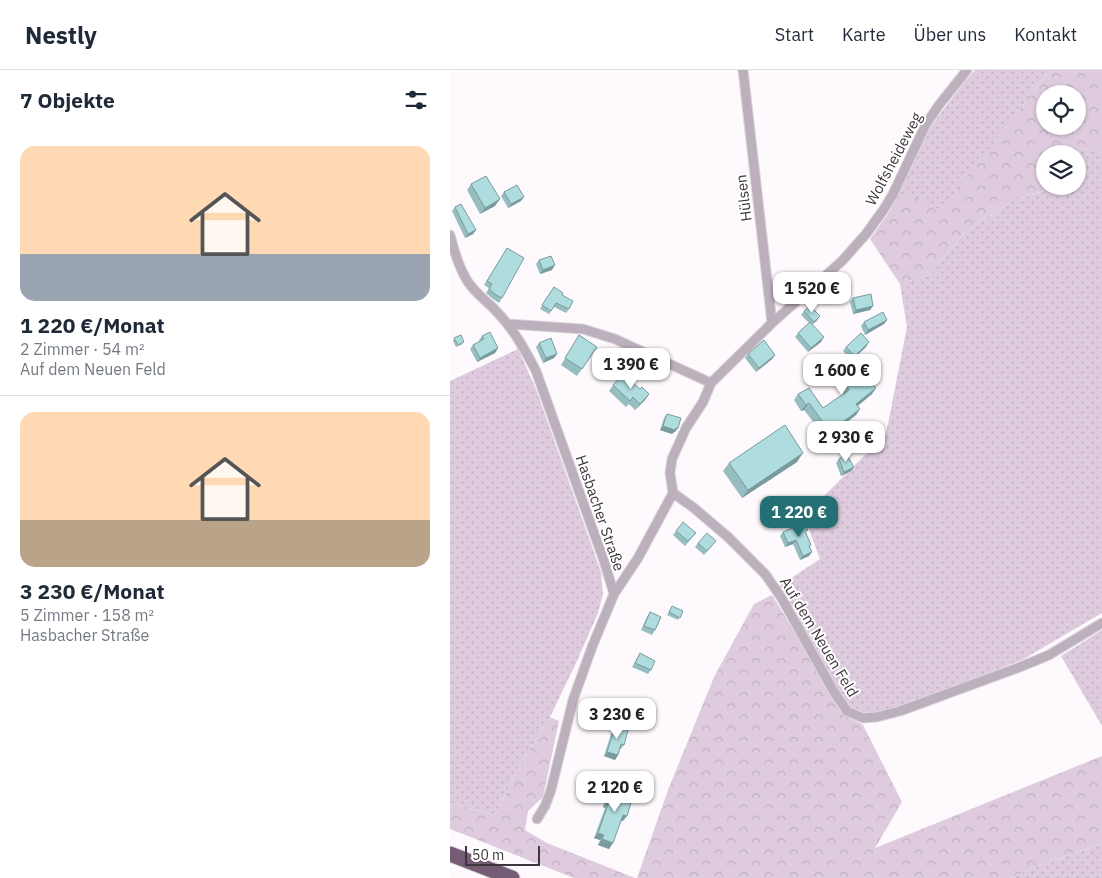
<!DOCTYPE html>
<html lang="de">
<head>
<meta charset="utf-8">
<style>
	:root { --surface:#fff; --page:#f2f2f3; --text:#1f2937; --muted:#747a83; --line:#e0e1e3; --accent:#236f73 }
	body { margin:0; font-family:"IBM Plex Sans",sans-serif; background:var(--page); color:var(--text); height:100vh; display:flex; flex-direction:column; font-size:19px; white-space:nowrap }
	* { box-sizing:border-box; margin:0 }
	p { font-size:16px; color:var(--muted) }
	.icon { flex:none; width:28px; height:28px; fill:none; stroke:currentColor; stroke-width:2; stroke-linecap:round; stroke-linejoin:round }
	.map { position:relative; flex:1; overflow:hidden }
	.details { display:flex; flex-direction:column; background:var(--surface); width:450px }
	.details>* { flex:none }
	.controls { position:absolute; left:586px; top:15px; display:grid; gap:10px }
	.controls a { display:grid; place-items:center; width:50px; height:50px; border-radius:50%; background:var(--surface); box-shadow:0 1px 4px #0004; font-size:25px }
	.scale { position:absolute; left:15px; bottom:12px; width:75px; box-sizing:border-box; padding-left:5px; border:2px solid #3e363e; border-top:0; font-size:14px; line-height:18px; white-space:nowrap; color:#3e363e; -webkit-text-stroke:4px #fff; paint-order:stroke }
	.price { position:absolute; translate:-50% -42px; padding:0 11px; border-radius:10px; background:#fff; color:#222; font-size:16px; line-height:32px; filter:drop-shadow(0 1px 2px #0008) }
	.price::after { content:''; position:absolute; left:50%; top:30px; width:15px; height:11px; margin-left:-8px; background:inherit; clip-path:polygon(0 0,100% 0,50% 100%) }
	.price.selected { background:var(--accent); color:#fff }
	ul { padding:0; list-style:none }
	li { display:grid; align-content:center; gap:10px; height:265px; padding:0 20px }
	li+li { border-top:1px solid var(--line) }
	li span { display:grid; place-items:center; height:155px; border-radius:15px; color:#555 }
	li>.icon { margin-inline-start:auto }
	span .icon { width:90px; height:90px; fill:#fffc; stroke-width:1 }
	li b { font-size:21px }
	h2 { display:flex; justify-content:space-between; align-items:center; height:60px; padding:0 20px; font-size:21px }
	header { display:flex; align-items:center; gap:30px; box-sizing:border-box; height:70px; padding:0 25px; background:var(--surface); border-bottom:1px solid var(--line) }
	header strong { font-size:24px }
	nav { display:flex; gap:28px; margin-inline-start:auto; font-size:18px }
	main { display:flex; flex:1; min-height:0 }
	.map>svg:first-child { display:block }
	.grass { fill:url(#grass-dots) }
	.forest { fill:url(#forest-crowns); fill-rule:evenodd }
	.lines { fill:none; stroke-linecap:round; stroke-linejoin:round }
	.street-casing { stroke:#dbd6db; stroke-width:11 }
	.highway-casing { stroke:#dbd6db; stroke-width:17 }
	.street { stroke:#bcb0bc; stroke-width:9 }
	.highway { stroke:#745c74; stroke-width:15 }
	.wall { fill:#96bec0 }
	.shaded-wall { fill:#7a9b9c }
	.building { fill:#afdddf; stroke:#7a9b9c }
	.labels { text-anchor:middle; stroke-width:4; stroke-linejoin:round; paint-order:stroke }
	.street-label { font-size:15px; fill:#3e363e; stroke:#fff }
</style>
</head>
<body>
<header>
<strong>Nestly</strong>
<nav><a>Start</a><a>Karte</a><a>Über uns</a><a>Kontakt</a></nav>
</header>
<main>
<section class="details">
<h2>7 Objekte<svg class="icon" aria-label="filters" viewBox="0 0 24 24"><path d="M4 7h16M4 17h16"/><circle cx="9" cy="7" r="2"/><circle cx="15" cy="17" r="2"/></svg></h2>
<ul>
<li><span style="background:linear-gradient(#ffd9b3 70%,#9aa5b1 0)"><svg class="icon" aria-label="home" viewBox="0 0 24 24"><path d="M3 11l9-7 9 7M6 9v11h12V9"/></svg></span><div><b>1 220 €/Monat</b><p>2 Zimmer · 54 m²</p><p>Auf dem Neuen Feld</p></div></li>
<li><span style="background:linear-gradient(#ffd9b3 70%,#b9a48a 0)"><svg class="icon" aria-label="home" viewBox="0 0 24 24"><path d="M3 11l9-7 9 7M6 9v11h12V9"/></svg></span><div><b>3 230 €/Monat</b><p>5 Zimmer · 158 m²</p><p>Hasbacher Straße</p></div></li>
</ul>
</section>
<div class="map">
<svg width="652" height="808" viewBox="0 0 652 808">
	<defs>
		<pattern id="grass-dots" width="8" height="8" patternUnits="userSpaceOnUse" patternTransform="scale(1.25)"><rect width="8" height="8" fill="#deccde"/><path d="M2 2h.1M6 6h.1" fill="none" stroke="#c0b0c0" stroke-width="1.8" stroke-linecap="round"/></pattern>
		<pattern id="forest-crowns" width="20" height="18" patternUnits="userSpaceOnUse" patternTransform="scale(1.25)"><rect width="20" height="18" fill="#deccde"/><path d="M2 6a3 3 0 1 1 6 0M12 15a3 3 0 1 1 6 0" fill="none" stroke="#c0b0c0"/></pattern>
	</defs>
	<rect width="100%" height="100%" fill="#fdf9fd"/>
	<path class="grass" d="M525,0H600L489,144L458,122L439,142L481,56L512,15Z
		M632,78L652,83V543L572,590L455,636L432,643L418,644L401,637L387,621L329,516L370,489L354,446L436,364L457,257L450,214L481,204L514,163L566,128L594,121L598,116H628L627,84Z
		M68,279L86,319L151,502L153,524L148,543L127,591L100,647L70,695L45,745L0,733V311Z
		M652,560V656L611,586Z
		M652,774V808H560L585,797Z"/>
	<path class="forest" d="M600,0H652V83L632,78L627,84H595V116H598L594,121L566,128L514,163L481,204L450,214L420,169L439,142L458,121L489,143ZM595,24H628V56H595Z
		M322,525L389,636L399,647L413,655L452,732L425,778L652,686V774L585,797L560,808H187L218,720L264,607L304,534Z
		M100,647L109,651L93,727L78,741L75,760L97,773L185,808H124L0,759V733L45,745L70,695Z"/>
	<g class="lines">
		<defs>
			<path id="street" d="M293,0L322,253
				M0,165C4,181 9,198 18,212C26,224 38,232 48,243C64,260 75,280 86,301L154,491L164,524
				M58,254L133,259L165,269L261,313
				M223,423L244,438L278,467L315,504L331,527L384,622L397,641L413,648L427,647L450,641L570,597L599,585L652,553
				M87,749L95,736L101,720L123,630L142,577L164,524L188,488L223,423L220,403L222,389L236,358L253,332L261,313L322,253L392,191L416,164L434,139L443,124L476,54L489,35L517,0"/>
			<path id="highway" d="M0,784L62,808"/>
		</defs>
		<use href="#street" class="street-casing"/>
		<use href="#highway" class="highway-casing"/>
		<use href="#street" class="street"/>
		<use href="#highway" class="highway"/>
	</g>
	<path class="wall" d="M21,114L45,136L30,144L17,120Z
		M54,122L71,131L58,138L51,126Z
		M5,137L26,160L23,164L15,168L2,141Z
		M54,183L52,228L49,233L43,229L36,223L39,218L34,215Z
		M89,190L102,200L90,204L86,194Z
		M104,217L112,225L119,239L116,243L104,237L99,244L90,239Z
		M403,228L423,236L420,240L403,244L400,232Z
		M354,241L370,246L367,251L362,255L371,272L358,282L345,267L348,263L359,253L351,245Z
		M437,250L434,254L415,265L411,256L414,252Z
		M129,265L147,277L127,306L111,295Z
		M32,266L48,278L45,283L27,292L20,279L23,275L30,272L29,270Z
		M4,268L13,274L6,277L3,271Z
		M89,273L107,284L104,288L93,293L86,277Z
		M396,277H416L402,290L422,324L408,336L410,339L406,345L376,368L354,340L351,341L344,330L348,324L373,338L393,324L385,313L390,306L383,297L387,290L396,284L393,281Z
		M298,284L325,285L322,289L306,302L295,288Z
		M163,315L190,319L199,324L195,330L185,340L179,334L176,337L159,321Z
		M217,344L225,362H224L222,364L210,360L214,348Z
		M389,389L404,397L401,401L391,406L386,393Z
		M347,392L292,428L273,401L279,393Z
		M226,461L246,463L235,476L223,465Z
		M333,462L356,463L361,475L360,477L359,486L350,490L343,474L335,477L330,466Z
		M266,471L254,485L245,477L248,473Z
		M221,538L233,541L228,550L217,545Z
		M200,542L205,560L202,565L191,560L197,547Z
		M190,583L201,600L198,604L182,597Z
		M165,657L174,675L171,679H170L168,685L165,690L154,686L162,661Z
		M162,716L173,751H171L159,779L148,775L150,770L144,768L155,738L153,737L158,721Z"/>
	<path class="shaded-wall" d="M74,127L71,131L58,138L61,134Z
		M50,129L45,136L30,144L35,138Z
		M26,160L23,164L15,168L18,164Z
		M105,195L102,200L90,204L93,200Z
		M423,236L420,240L403,244L406,240Z
		M437,250L434,254L415,265L418,260Z
		M374,267L371,272L358,282L361,278Z
		M419,272L416,277L402,290L405,286Z
		M48,278L45,283L27,292L30,288Z
		M107,284L104,288L93,293L96,288Z
		M325,285L322,289L306,302L309,298Z
		M426,318L422,324L402,340L406,334Z
		M199,324L195,330L185,340L190,334Z
		M359,333L354,340L351,341L356,335Z
		M410,339L406,345L376,368L380,362Z
		M213,356L226,358H228L225,362H224L222,364L210,360Z
		M353,383L347,392L292,428L298,420Z
		M404,397L401,401L391,406L394,402Z
		M346,470L343,474L335,477L338,473Z
		M362,482L359,486L350,490L353,486Z
		M157,682L168,685L165,690L154,686Z
		M157,732H159L155,738L153,737Z
		M173,745L177,746L173,751L169,750Z
		M148,763L154,765L150,770L144,768Z
		M152,769L163,773L159,779L148,775Z"/>
	<path class="building" d="M36,106L50,129L35,138L21,114Z
		M67,115L74,127L61,134L54,122Z
		M11,134L26,160L18,164L5,137Z
		M57,178L74,188L52,228L46,225L39,219L42,214L37,211Z
		M101,186L105,195L93,200L89,190Z
		M104,217L113,223L112,225L123,231L119,239L106,233L101,241L92,235Z
		M421,224L423,236L406,240L403,228Z
		M360,236L370,246L364,252L354,241Z
		M433,242L437,250L418,260L414,252Z
		M360,252L374,267L361,278L348,263Z
		M40,262L48,278L30,288L23,275L34,269L32,266Z
		M411,263L419,272L405,286L396,277Z
		M11,265L14,272L8,275L4,268Z
		M129,265L147,277L132,299L115,288Z
		M101,268L107,284L96,288L89,273Z
		M314,270L325,285L309,298L298,284Z
		M396,284L426,318L406,334L410,339L380,362L359,333L356,335L348,324L359,318L373,338L399,320L390,306L396,302L387,290Z
		M173,304L190,319L192,317L199,324L190,334L183,327L180,331L163,315Z
		M217,344L231,348L228,358H226L225,360L213,356Z
		M335,355L353,383L298,420L279,393Z
		M396,384L404,397L394,402L389,389Z
		M233,452L246,463L238,471L226,461Z
		M354,453L358,460L355,461L361,475L359,476L362,482L353,486L346,470L338,473L333,462Z
		M257,463L266,471L257,481L248,473Z
		M222,536L233,541L230,548L219,542Z
		M200,542L211,547L205,560L194,556Z
		M190,583L205,591L201,600L185,593Z
		M165,657L178,660L174,675L171,674L168,685L157,682Z
		M162,716L184,723L177,746L173,745L163,773L152,769L154,765L148,763L159,732H157Z"/>
	<g class="labels">
		<g class="street-label">
			<text transform="translate(444 89) rotate(-62)" y="5">Wolfsheideweg</text>
			<text transform="translate(294 128) rotate(-97)" y="5">Hülsen</text>
			<text transform="translate(150 443) rotate(71)" y="5">Hasbacher Straße</text>
			<text transform="translate(369 567) rotate(59)" y="5">Auf dem Neuen Feld</text>
		</g>
	</g>
</svg>
<div class="controls">
<a><svg class="icon" aria-label="locate" viewBox="0 0 24 24"><circle cx="12" cy="12" r="6"/><path d="M12 2v4M12 18v4M2 12h4M18 12h4"/></svg></a>
<a><svg class="icon" aria-label="layers" viewBox="0 0 24 24"><path d="M12 4l9 5-9 5-9-5zM3 14l9 5 9-5"/></svg></a>
</div>
<div class="scale">50 m</div>
<b class="price" style="left:362px;top:244px">1 520 €</b>
<b class="price" style="left:181px;top:320px">1 390 €</b>
<b class="price" style="left:392px;top:326px">1 600 €</b>
<b class="price" style="left:396px;top:393px">2 930 €</b>
<b class="price selected" style="left:349px;top:468px">1 220 €</b>
<b class="price" style="left:167px;top:670px">3 230 €</b>
<b class="price" style="left:165px;top:743px">2 120 €</b>
</div>
</main>
</body>
</html>
